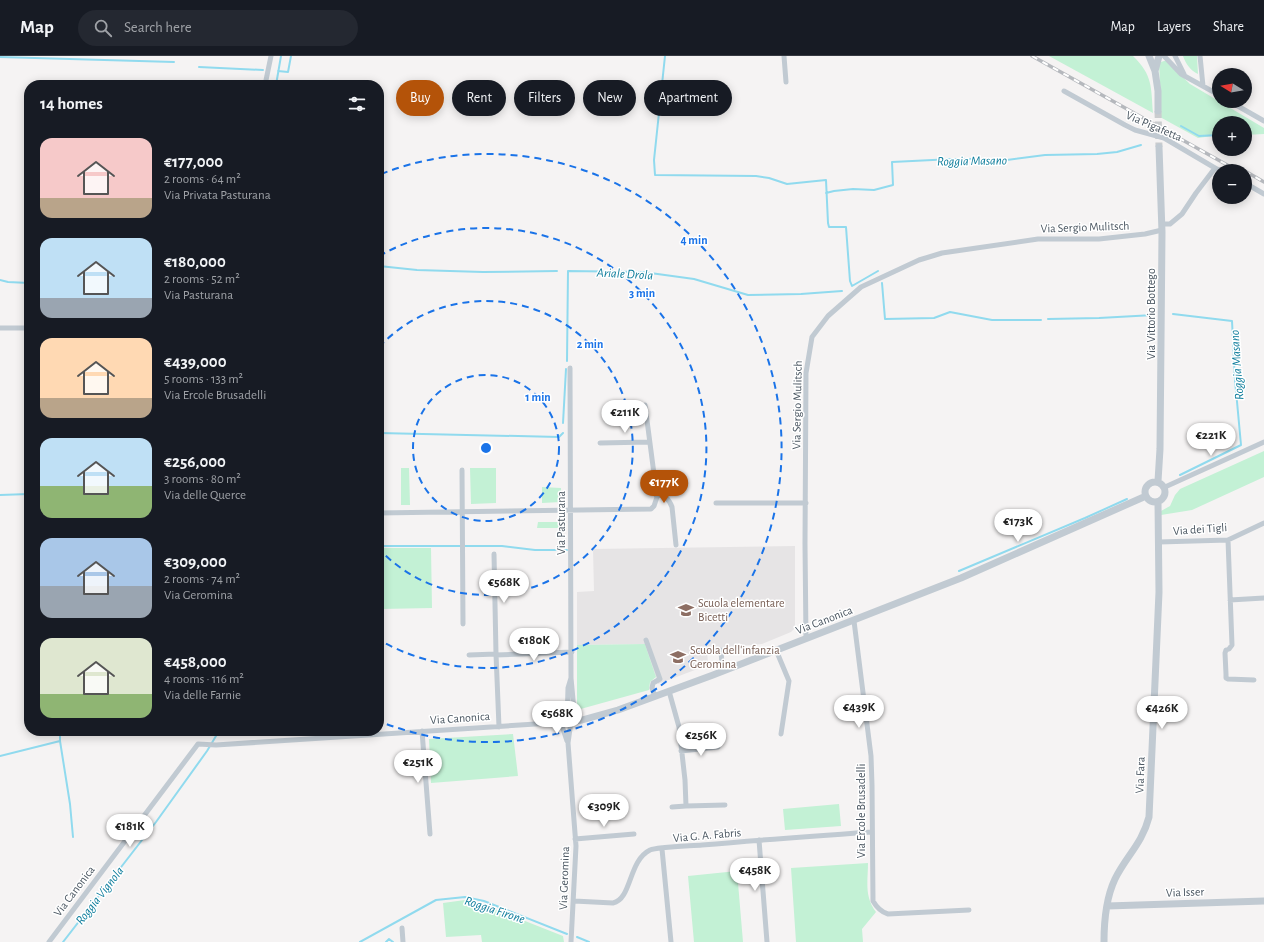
<!DOCTYPE html>
<html lang="en">
<head>
<meta charset="utf-8">
<style>
	:root { --surface:#171b24; --page:#242831; --text:#f1f3f6; --muted:#9ea1a6; --line:#363941; --accent:#b45309 }
	body { margin:0; font-family:"Alegreya Sans",sans-serif; background:var(--page); color:var(--text); height:100vh; display:flex; flex-direction:column; font-size:15px; white-space:nowrap }
	* { box-sizing:border-box; margin:0 }
	p { font-size:13px; color:var(--muted) }
	.icon { flex:none; width:22px; height:22px; fill:none; stroke:currentColor; stroke-width:2; stroke-linecap:round; stroke-linejoin:round }
	.map { position:relative; flex:1; overflow:hidden }
	.panel { position:absolute; left:24px; top:24px; width:360px; height:656px; display:flex; flex-direction:column; background:var(--surface); border-radius:16px; box-shadow:0 2px 10px #0003 }
	.panel>* { flex:none }
	.hud { position:absolute; left:396px; top:24px; width:380px; height:36px; display:flex; gap:8px }
	.needle { width:26px; rotate:281deg }
	.controls { position:absolute; left:1212px; top:12px; display:grid; gap:8px }
	.controls a { display:grid; place-items:center; width:40px; height:40px; border-radius:50%; background:var(--surface); box-shadow:0 2px 10px #0003; font-size:20px }
	.price { position:absolute; translate:-50% -34px; padding:0 9px; border-radius:14px; background:#fff; color:#222; font-size:13px; line-height:26px; filter:drop-shadow(0 1px 2px #0008) }
	.price::after { content:''; position:absolute; left:50%; top:24px; width:12px; height:9px; margin-left:-6px; background:inherit; clip-path:polygon(0 0,100% 0,50% 100%) }
	.price.current { background:var(--accent); color:#fff }
	ul { padding:0; list-style:none }
	li { display:flex; align-items:center; gap:12px; height:100px; padding:0 16px }
	li span { display:grid; place-items:center; flex:none; width:112px; height:80px; border-radius:12px; color:#555 }
	li>.icon { margin-inline-start:auto }
	span .icon { width:48px; height:48px; fill:#fffc; stroke-width:1 }
	li b { font-size:17px }
	h2 { display:flex; justify-content:space-between; align-items:center; height:48px; padding:0 16px; font-size:17px }
	.pill { padding:0 14px; border-radius:18px; background:var(--surface); box-shadow:0 2px 10px #0003; font-size:14px; line-height:36px }
	.pill.current { background:var(--accent); color:#fff }
	header { display:flex; align-items:center; gap:24px; box-sizing:border-box; height:56px; padding:0 20px; background:var(--surface); border-bottom:1px solid var(--line) }
	header strong { font-size:19px }
	nav { display:flex; gap:22px; margin-inline-start:auto; font-size:14px }
	.search { width:280px; height:36px; background:var(--page); display:flex; align-items:center; gap:10px; box-sizing:border-box; padding:0 14px; border-radius:22px; color:var(--muted); font-size:15px }
	.map>svg:first-child { display:block }
	.education { fill:#e6e4e5 }
	.green { fill:#c3f1d5 }
	.lines { fill:none; stroke-linecap:round; stroke-linejoin:round }
	.stream { stroke:#90daee; stroke-width:2 }
	.tertiary-tunnel { stroke:#caccce; stroke-width:7; stroke-dasharray:7 3.5; stroke-linecap:butt }
	.minor { stroke:#c1cad2; stroke-width:5 }
	.tertiary { stroke:#c1cad2; stroke-width:7 }
	.rail-casing { stroke:#b5b8bd; stroke-width:3.5 }
	.rail { stroke:#fff; stroke-width:2; stroke-dasharray:6; stroke-linecap:butt }
	.ring { fill:none; stroke:#1a73e8; stroke-width:2; stroke-dasharray:7 5 }
	.labels { text-anchor:middle; stroke-width:3; stroke-linejoin:round; paint-order:stroke }
	.street-label { font-size:12px; fill:#4a5661; stroke:#fff }
	.education-label { font-size:12px; fill:#785e54; stroke:#fff; text-anchor:start }
	.water-label { font-size:13px; font-style:italic; fill:#0c7c9b; stroke:#fff }
	.centre { fill:#1a73e8; stroke:#fff; stroke-width:2 }
	.ring-label { font-size:12px; text-anchor:middle; font-weight:bold; fill:#1a73e8; stroke:#fff; stroke-width:3; stroke-linejoin:round; paint-order:stroke }
</style>
</head>
<body>
<header>
<strong>Map</strong>
<div class="search"><svg class="icon" aria-label="search" viewBox="0 0 24 24"><circle cx="10" cy="10" r="6"/><path d="M15 15l6 6"/></svg>Search here</div>
<nav><a>Map</a><a>Layers</a><a>Share</a></nav>
</header>
<div class="map">
<svg width="1264" height="886" viewBox="0 0 1264 886">
	<rect width="100%" height="100%" fill="#f5f3f3"/>
	<path class="education" d="M795,490V572L791,576L762,588L707,593L708,609L658,628L645,588L577,589V536L594,535L593,493Z"/>
	<path class="green" d="M1049,0H1133C1153,19 1151,32 1153,57Z
		M1183,0H1197L1198,18C1190,14 1186,8 1183,0Z
		M1164,5H1166L1190,28L1264,72V78L1245,79V67H1219V79L1198,82L1160,61L1161,43L1159,9L1161,6Z
		M1264,395V421L1192,454L1161,459V455L1170,450L1175,439L1180,433Z
		M401,412H409L410,449H401Z
		M470,412H496V447L471,448Z
		M542,431L561,432V446L542,447Z
		M538,466H563V472H537Z
		M380,492H431L432,552L381,553Z
		M645,588L656,621L650,626L649,634L577,654V589Z
		M513,678L518,720L431,727L429,683Z
		M839,748L841,770L785,774L783,753Z
		M868,807C868,825 864,840 876,856L862,873L863,886H796L791,812Z
		M737,815L743,886H694L688,820Z
		M465,844L482,848L563,880L564,886H482L481,879L446,881L443,847Z"/>
	<g class="lines">
		<path class="stream" d="M665,0L654,104L655,119L756,120L769,122L787,128L826,124L828,167L829,171H846L850,225L852,230L878,215
			M0,1L174,6
			M199,11L263,14
			M278,15L288,16L291,0
			M276,29L281,0
			M1181,70L1199,80L1219,79
			M826,137L834,135L853,133L874,134L893,129L892,106L953,103H994L1007,104L1045,99L1097,98L1117,96L1141,89
			M379,210L417,214L483,216L557,215
			M0,224L8,226L29,227
			M882,227L885,263L934,262L950,256L992,264H1041
			M1173,258L1232,265L1235,324L1241,389L1180,419
			M1048,263L1099,262L1154,259
			M567,305L568,215L643,216L694,223L748,239L801,238L842,235
			M563,367L566,313
			M379,377L559,381L563,377
			M0,439L29,438
			M379,490H502L535,494H567
			M959,515L1085,462L1127,443
			M60,685L70,748L73,781
			M0,700L60,685V675
			M577,881L589,886
			M63,886L156,766L207,695L219,675
			M360,886L436,844L465,841L484,845L567,878
			M386,886L389,883L393,886"/>
		<path class="tertiary-tunnel" d="M1158,55L1159,91"/>
		<path class="minor" d="M784,0L786,26
			M1164,0L1181,18L1219,39
			M1175,0L1184,18
			M1200,0L1203,30
			M265,29L271,0
			M1064,35L1125,69L1135,74L1164,82L1215,112L1196,137L1182,158L1170,168H1162
			M1229,45L1264,65
			M1215,112L1221,115
			M1245,127L1264,138
			M0,272H29
			M570,312L571,622L575,665
			M600,387L649,386
			M462,414L463,568
			M1165,431L1264,386
			M656,439C665,439 669,443 672,451L676,489
			M716,447H806
			M379,457L651,453L654,450L657,441L645,349
			M1228,484L1232,589L1229,593L1226,594L1225,597L1226,618V622L1228,623L1254,624
			M1159,486L1228,484L1264,467
			M494,498L496,598L499,671
			M1230,544L1264,542
			M854,565L871,700L872,729L873,845C877,852 881,856 888,858L969,854
			M806,583L805,488L806,317L812,281L828,260L861,231L919,204L942,197L1038,183H1099L1145,178L1162,174
			M646,584L660,623L653,627L652,632L655,640
			M721,594L722,609L724,615
			M776,594L789,625L781,678
			M469,599L496,598
			M496,599L572,596
			M669,635L679,671L685,724L686,750L672,751
			M571,666L568,687L576,790L571,886
			M561,667L567,685
			M422,675L430,778
			M681,695L718,691
			M686,750L725,749
			M575,783L634,778
			M759,784L767,886
			M662,793L671,886
			M574,845L613,847C632,843 628,805 650,794C658,791 691,790 702,789C759,784 815,780 872,776
			M402,872L403,886
			M49,886L198,688L216,689L567,666L568,632L571,622"/>
		<path class="tertiary" d="M1149,0L1155,15L1158,35V55
			M1155,15L1159,0
			M1158,425L1160,393L1162,176L1159,91
			M1145 436a10 10 0 1 1 20 0a10 10 0 1 1-20 0Z
			M567,666L582,664L618,654L713,619L841,569L961,522L1146,440
			M1107,850L1264,845
			M1104,886C1104,864 1106,842 1115,823C1127,799 1142,788 1149,761L1159,536L1158,446"/>
		<defs>
			<path id="rail" d="M1032,0L1238,115
				M1245,115L1264,126"/>
		</defs>
		<use href="#rail" class="rail-casing"/>
		<use href="#rail" class="rail"/>
	</g>
	<g class="ring">
		<circle cx="486" cy="392" r="73"/>
		<path d="M379 291A147 147 0 1 1 379 493"/>
		<path d="M379 200A220 220 0 1 1 379 584"/>
		<path d="M381 118A294 294 0 1 1 381 666"/>
	</g>
	<defs>
		<symbol id="school-bare" viewBox="-9 -9 18 18"><path d="M0-5L7-2L0 1L-7-2ZM-4 1L0 2.5L4 1V4Q0 6-4 4Z" fill="#8d6e63" stroke="#fff" stroke-width="2.5" paint-order="stroke"/></symbol>
	</defs>
	<g fill-rule="evenodd">
		<use href="#school-bare" x="675" y="543" width="22" height="22"/>
		<use href="#school-bare" x="667" y="590" width="22" height="22"/>
	</g>
	<g class="labels">
		<g class="street-label">
			<text transform="translate(1154 70) rotate(23)" y="4">Via Pigafetta</text>
			<text transform="translate(1085 171) rotate(-2)" y="4">Via Sergio Mulitsch</text>
			<text transform="translate(1151 258) rotate(-90)" y="4">Via Vittorio Bottego</text>
			<text transform="translate(797 349) rotate(-89)" y="4">Via Sergio Mulitsch</text>
			<text transform="translate(561 467) rotate(-90)" y="4">Via Pasturana</text>
			<text transform="translate(1200 473) rotate(-4)" y="4">Via dei Tigli</text>
			<text transform="translate(824 564) rotate(-21)" y="4">Via Canonica</text>
			<text transform="translate(460 662) rotate(-4)" y="4">Via Canonica</text>
			<text transform="translate(1140 719) rotate(-88)" y="4">Via Fara</text>
			<text transform="translate(861 755) rotate(-90)" y="4">Via Ercole Brusadelli</text>
			<text transform="translate(707 779) rotate(-5)" y="4">Via G. A. Fabris</text>
			<text transform="translate(564 822) rotate(-88)" y="4">Via Geromina</text>
			<text transform="translate(74 835) rotate(-53)" y="4">Via Canonica</text>
			<text transform="translate(1185 836) rotate(-2)" y="4">Via Isser</text>
		</g>
		<g class="education-label">
			<text x="698" y="551">Scuola elementare<tspan x="698" dy="14">Bicetti</tspan></text>
			<text x="690" y="598">Scuola dell'infanzia<tspan x="690" dy="14">Geromina</tspan></text>
		</g>
		<g class="water-label">
			<text transform="translate(972 104) rotate(-1)" y="5">Roggia Masano</text>
			<text transform="translate(625 217) rotate(3)" y="5">Ariale Drola</text>
			<text transform="translate(1236 309) rotate(-94)" y="5">Roggia Masano</text>
			<text transform="translate(99 839) rotate(-52)" y="5">Roggia Vignola</text>
			<text transform="translate(495 853) rotate(18)" y="5">Roggia Firone</text>
		</g>
	</g>
	<circle cx="486" cy="392" r="6" class="centre"/>
	<g class="ring-label">
		<text x="694" y="188">4 min</text>
		<text x="642" y="241">3 min</text>
		<text x="590" y="292">2 min</text>
		<text x="538" y="345">1 min</text>
	</g>
</svg>
<div class="controls">
<a><svg class="needle" viewBox="-14 -14 28 28"><path d="M0-13l5 13h-10z" fill="#e53935"/><path d="M0 13l5-13h-10z" fill="#9ea1a6"/></svg></a>
<a>+</a>
<a>−</a>
</div>
<b class="price" style="left:625px;top:378px">€211K</b>
<b class="price" style="left:1211px;top:401px">€221K</b>
<b class="price current" style="left:664px;top:448px">€177K</b>
<b class="price" style="left:1018px;top:487px">€173K</b>
<b class="price" style="left:504px;top:548px">€568K</b>
<b class="price" style="left:534px;top:606px">€180K</b>
<b class="price" style="left:859px;top:673px">€439K</b>
<b class="price" style="left:1162px;top:674px">€426K</b>
<b class="price" style="left:557px;top:679px">€568K</b>
<b class="price" style="left:701px;top:701px">€256K</b>
<b class="price" style="left:418px;top:728px">€251K</b>
<b class="price" style="left:604px;top:772px">€309K</b>
<b class="price" style="left:130px;top:792px">€181K</b>
<b class="price" style="left:755px;top:836px">€458K</b>
<div class="hud">
<a class="pill current">Buy</a>
<a class="pill">Rent</a>
<a class="pill">Filters</a>
<a class="pill">New</a>
<a class="pill">Apartment</a>
</div>
<section class="panel">
<h2>14 homes<svg class="icon" aria-label="filters" viewBox="0 0 24 24"><path d="M4 7h16M4 17h16"/><circle cx="9" cy="7" r="2"/><circle cx="15" cy="17" r="2"/></svg></h2>
<ul>
<li><span style="background:linear-gradient(#f6c9c9 75%,#b9a48a 0)"><svg class="icon" aria-label="home" viewBox="0 0 24 24"><path d="M3 11l9-7 9 7M6 9v11h12V9"/></svg></span><div><b>€177,000</b><p>2 rooms · 64 m²</p><p>Via Privata Pasturana</p></div></li>
<li><span style="background:linear-gradient(#bfe0f5 75%,#9aa5b1 0)"><svg class="icon" aria-label="home" viewBox="0 0 24 24"><path d="M3 11l9-7 9 7M6 9v11h12V9"/></svg></span><div><b>€180,000</b><p>2 rooms · 52 m²</p><p>Via Pasturana</p></div></li>
<li><span style="background:linear-gradient(#ffd9b3 75%,#b9a48a 0)"><svg class="icon" aria-label="home" viewBox="0 0 24 24"><path d="M3 11l9-7 9 7M6 9v11h12V9"/></svg></span><div><b>€439,000</b><p>5 rooms · 133 m²</p><p>Via Ercole Brusadelli</p></div></li>
<li><span style="background:linear-gradient(#bfe0f5 60%,#8fb573 0)"><svg class="icon" aria-label="home" viewBox="0 0 24 24"><path d="M3 11l9-7 9 7M6 9v11h12V9"/></svg></span><div><b>€256,000</b><p>3 rooms · 80 m²</p><p>Via delle Querce</p></div></li>
<li><span style="background:linear-gradient(#a9c7e8 60%,#9aa5b1 0)"><svg class="icon" aria-label="home" viewBox="0 0 24 24"><path d="M3 11l9-7 9 7M6 9v11h12V9"/></svg></span><div><b>€309,000</b><p>2 rooms · 74 m²</p><p>Via Geromina</p></div></li>
<li><span style="background:linear-gradient(#dfe7d0 70%,#8fb573 0)"><svg class="icon" aria-label="home" viewBox="0 0 24 24"><path d="M3 11l9-7 9 7M6 9v11h12V9"/></svg></span><div><b>€458,000</b><p>4 rooms · 116 m²</p><p>Via delle Farnie</p></div></li>
</ul>
</section>
</div>
</body>
</html>
